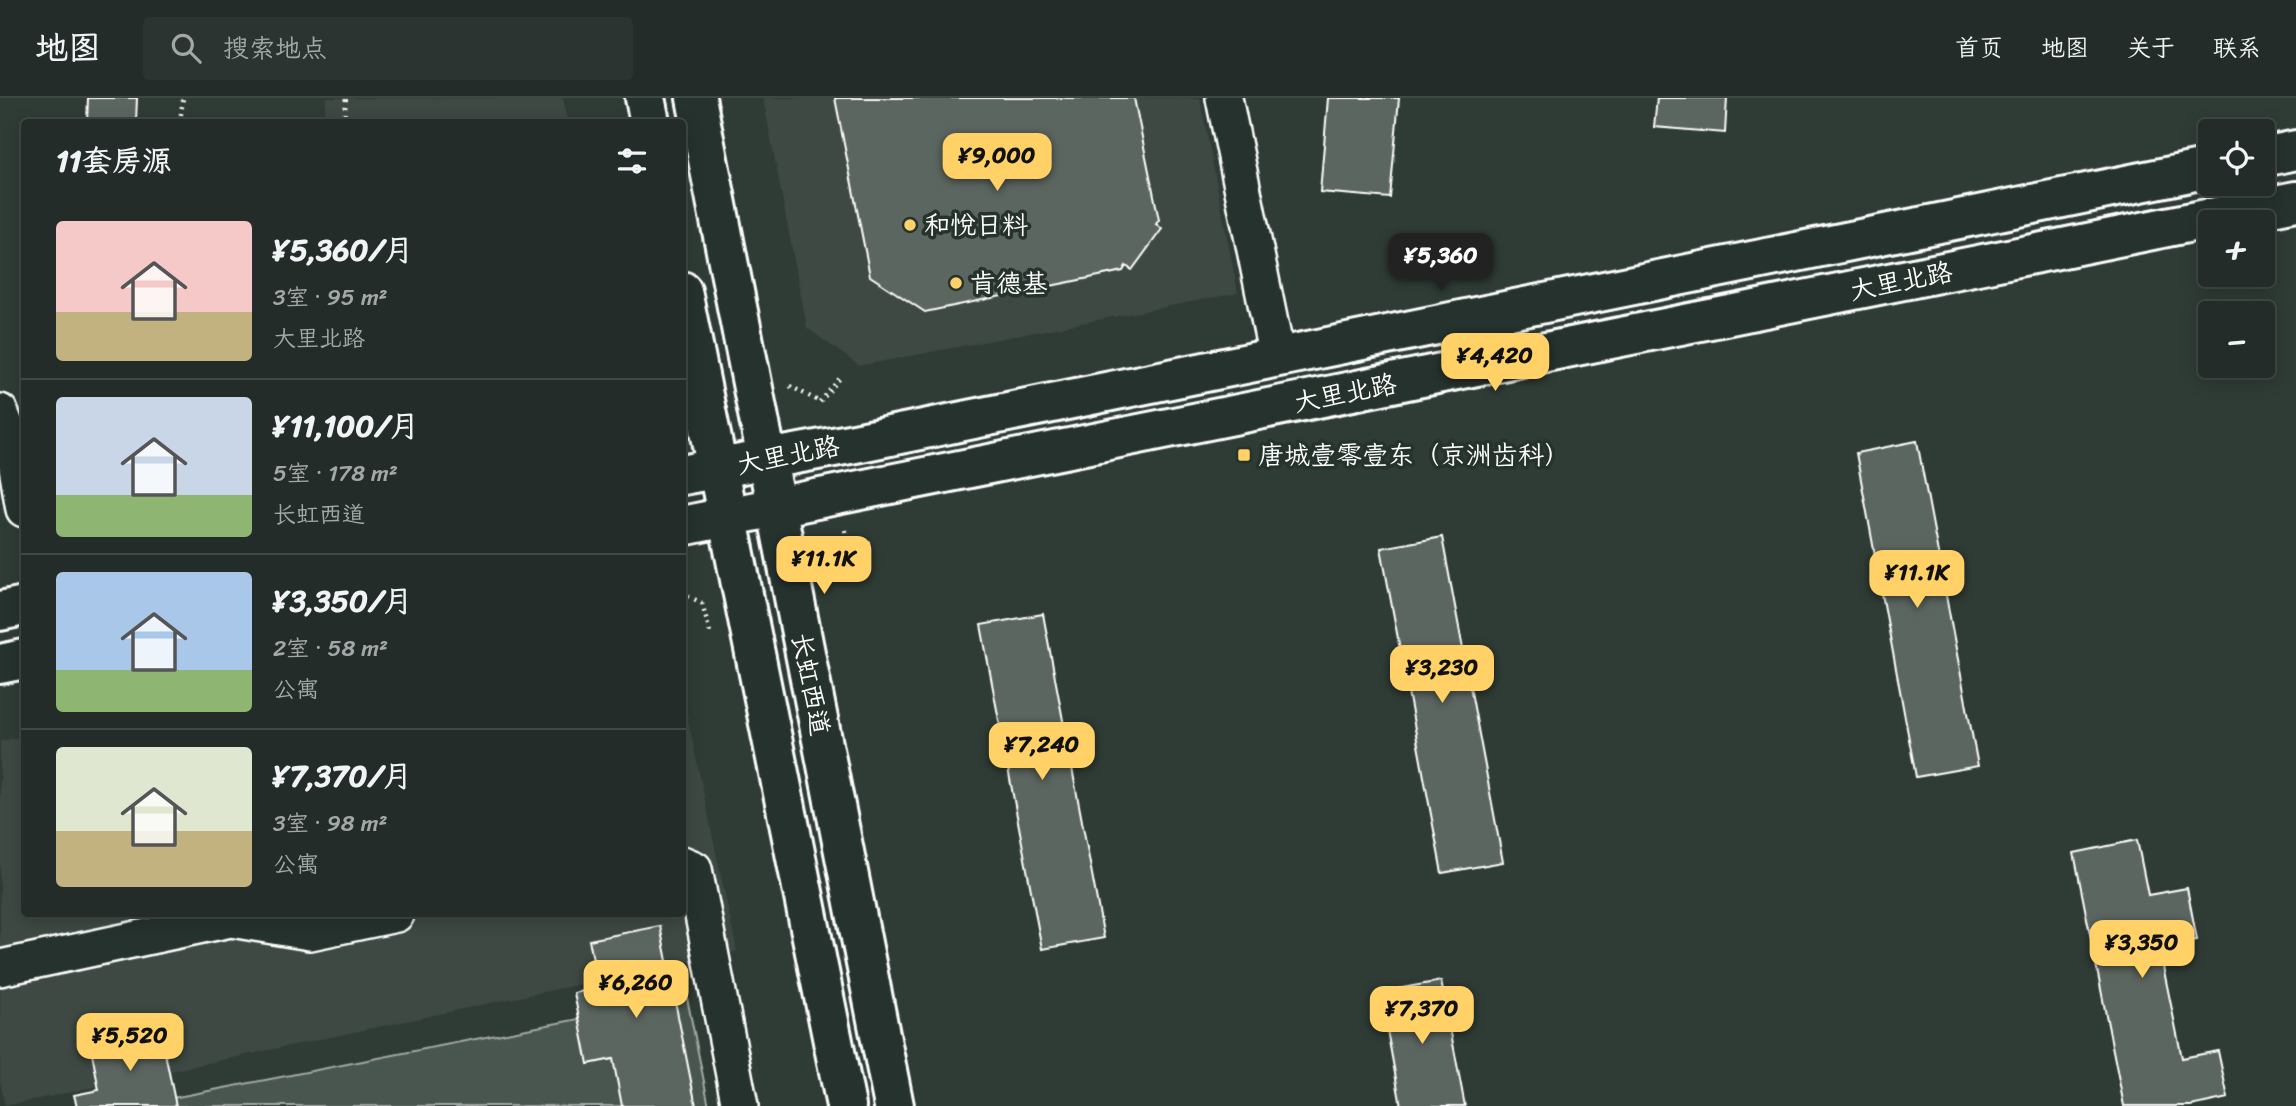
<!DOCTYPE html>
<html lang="zh">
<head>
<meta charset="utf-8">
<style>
	:root { --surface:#232c28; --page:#2b3430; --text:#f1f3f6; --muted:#a3a7a8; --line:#404845; --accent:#ffd166 }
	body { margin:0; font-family:Sriracha,"LXGW WenKai TC",sans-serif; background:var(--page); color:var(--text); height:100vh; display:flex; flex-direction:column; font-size:26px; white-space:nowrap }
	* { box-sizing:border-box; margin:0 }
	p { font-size:23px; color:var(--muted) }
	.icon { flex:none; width:38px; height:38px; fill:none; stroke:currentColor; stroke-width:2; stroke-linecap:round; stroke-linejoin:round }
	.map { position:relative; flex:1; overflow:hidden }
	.side { position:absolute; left:21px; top:21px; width:665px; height:798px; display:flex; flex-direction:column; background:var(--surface); border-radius:7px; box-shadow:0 4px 18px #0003,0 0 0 2px var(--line) }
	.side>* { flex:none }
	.tools { position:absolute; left:2198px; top:21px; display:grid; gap:14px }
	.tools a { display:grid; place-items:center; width:77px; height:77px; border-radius:7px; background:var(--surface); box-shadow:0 4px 18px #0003,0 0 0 2px var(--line); font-size:35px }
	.price { position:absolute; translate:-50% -60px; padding:0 16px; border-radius:14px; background:var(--accent); color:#111; font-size:23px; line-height:46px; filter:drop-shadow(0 2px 4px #0008) }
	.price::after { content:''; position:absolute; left:50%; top:42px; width:21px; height:16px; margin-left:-10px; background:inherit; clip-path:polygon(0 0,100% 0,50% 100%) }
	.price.active { background:#222; color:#fff }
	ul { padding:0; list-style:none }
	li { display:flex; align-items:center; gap:21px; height:175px; padding:0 35px }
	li+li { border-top:2px solid var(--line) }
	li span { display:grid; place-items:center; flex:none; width:196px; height:140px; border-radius:7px; color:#555 }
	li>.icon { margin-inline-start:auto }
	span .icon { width:84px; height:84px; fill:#fffc; stroke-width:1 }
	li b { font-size:30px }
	h2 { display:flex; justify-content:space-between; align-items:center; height:84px; padding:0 35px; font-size:30px }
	header { display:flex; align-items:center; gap:42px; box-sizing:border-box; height:98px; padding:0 35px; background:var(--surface); border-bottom:2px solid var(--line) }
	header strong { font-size:33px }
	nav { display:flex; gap:38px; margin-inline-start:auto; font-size:24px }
	.search { width:490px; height:63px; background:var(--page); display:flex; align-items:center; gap:18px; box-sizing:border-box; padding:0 24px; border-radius:7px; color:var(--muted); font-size:26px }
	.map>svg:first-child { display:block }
	.built { fill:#3c4842 }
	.green { fill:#4a544f; stroke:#a4aaa7; stroke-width:2 }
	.building { fill:#5b6661; stroke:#fff; stroke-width:2 }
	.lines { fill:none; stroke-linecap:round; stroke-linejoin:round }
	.minor-casing { stroke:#fff; stroke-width:40 }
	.major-casing { stroke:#fff; stroke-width:44 }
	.path { stroke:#fff; stroke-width:4.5; stroke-dasharray:2 5; stroke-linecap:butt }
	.minor { stroke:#26332d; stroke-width:35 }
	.major { stroke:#26332d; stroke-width:38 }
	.poi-dot { fill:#ffd166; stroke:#26332d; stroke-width:2.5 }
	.labels { text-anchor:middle; stroke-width:7; stroke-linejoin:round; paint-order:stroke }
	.poi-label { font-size:26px; fill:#fff; stroke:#26332d; text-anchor:start }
	.street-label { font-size:26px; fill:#fff; stroke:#26332d }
</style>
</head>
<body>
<header>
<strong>地图</strong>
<div class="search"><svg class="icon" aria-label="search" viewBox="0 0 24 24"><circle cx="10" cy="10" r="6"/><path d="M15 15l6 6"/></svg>搜索地点</div>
<nav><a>首页</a><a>地图</a><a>关于</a><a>联系</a></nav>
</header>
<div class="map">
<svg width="2296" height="1008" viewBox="0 0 2296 1008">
	<rect width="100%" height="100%" fill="#2f3b35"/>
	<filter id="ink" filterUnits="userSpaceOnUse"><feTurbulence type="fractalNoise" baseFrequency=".0143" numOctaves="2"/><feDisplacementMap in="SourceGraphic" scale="14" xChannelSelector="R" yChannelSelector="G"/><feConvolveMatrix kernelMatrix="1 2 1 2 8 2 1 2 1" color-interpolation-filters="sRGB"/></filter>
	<g filter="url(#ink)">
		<path class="built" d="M326,0H563L568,24H324Z
			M763,0H1200L1238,195L859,268L807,230Z
			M683,598L737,853L5,1008L0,983V643L24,638V816H682Z"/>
		<path class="green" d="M687,900L709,1008H131Z"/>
		<path class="building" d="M88,0H137L136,24H87Z
			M835,0H1134L1159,122L1156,126L1162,131L1132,172L1126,168L1123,173L925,214L870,178Z
			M1328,0H1399L1390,100L1320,94Z
			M1657,0H1727L1725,35L1654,29Z
			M1917,343L1978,668L1916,679L1856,355Z
			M1442,439L1503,764L1442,775L1381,450Z
			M1043,516L1104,840L1042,851L981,527Z
			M2137,742L2148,797L2187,790L2197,842L2159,849L2182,960L2218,953L2228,1000L2191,1008H2124L2074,755Z
			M660,828L696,1008H622L613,961L588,966L574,895L599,890L589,842Z
			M1441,883L1465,1008H1401L1380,894Z
			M160,931L176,1008H77L74,997L99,992L90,945Z"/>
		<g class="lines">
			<defs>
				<path id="minor" d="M1224,0L1277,259
					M0,314L13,346L24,411
					M682,766L694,771L740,1008
					M0,870L231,821L310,834L396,816"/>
				<path id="major" d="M645,0L650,24
					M696,0L894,1008
					M2263,59L2296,52
					M682,193L846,1008
					M682,377L855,345L2210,70
					M682,428L2296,103
					M0,513L24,508
					M0,566L24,561"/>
			</defs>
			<use href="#minor" class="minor-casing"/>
			<use href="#major" class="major-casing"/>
			<path class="path" d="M180,24L183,0
				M344,24L346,0
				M790,288L820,304
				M820,304L840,280
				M848,445H875
				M828,477L848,445L845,432
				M682,495L702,505L707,504
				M702,505L710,534"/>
			<use href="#minor" class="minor"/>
			<use href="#major" class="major"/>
		</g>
	</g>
	<g class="poi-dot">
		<circle cx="910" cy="127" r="7"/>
		<circle cx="956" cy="185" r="7"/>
		<rect x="1237" y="350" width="14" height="14" rx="3.5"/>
	</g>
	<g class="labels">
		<g class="poi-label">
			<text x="924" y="136">和悦日料</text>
			<text x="970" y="194">肯德基</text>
			<text x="1258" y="366">唐城壹零壹东（京洲齿科）</text>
		</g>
		<g class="street-label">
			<text transform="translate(1901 183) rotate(-11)" y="9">大里北路</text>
			<text transform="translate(1345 295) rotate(-11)" y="9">大里北路</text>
			<text transform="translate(788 357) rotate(-11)" y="9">大里北路</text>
			<text transform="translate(811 586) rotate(79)" y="9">长虹西道</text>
		</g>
	</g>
</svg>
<div class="tools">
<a><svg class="icon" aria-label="locate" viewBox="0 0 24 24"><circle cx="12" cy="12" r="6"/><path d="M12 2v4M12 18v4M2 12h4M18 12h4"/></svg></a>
<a>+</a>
<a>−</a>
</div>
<b class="price" style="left:997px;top:95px">¥9,000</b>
<b class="price active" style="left:1441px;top:195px">¥5,360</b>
<b class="price" style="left:1495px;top:295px">¥4,420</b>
<b class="price" style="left:824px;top:498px">¥11.1K</b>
<b class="price" style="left:1917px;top:512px">¥11.1K</b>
<b class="price" style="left:1442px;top:607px">¥3,230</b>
<b class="price" style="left:1042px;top:684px">¥7,240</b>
<b class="price" style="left:2142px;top:882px">¥3,350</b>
<b class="price" style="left:636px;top:922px">¥6,260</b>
<b class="price" style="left:1422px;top:948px">¥7,370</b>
<b class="price" style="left:130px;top:975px">¥5,520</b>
<section class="side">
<h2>11套房源<svg class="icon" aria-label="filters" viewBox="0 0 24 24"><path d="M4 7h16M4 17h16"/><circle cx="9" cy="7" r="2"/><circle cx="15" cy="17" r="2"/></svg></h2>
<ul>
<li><span style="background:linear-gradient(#f6c9c9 65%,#c2b280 0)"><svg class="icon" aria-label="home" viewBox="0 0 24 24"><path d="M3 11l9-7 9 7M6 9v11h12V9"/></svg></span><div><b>¥5,360/月</b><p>3室 · 95 m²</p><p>大里北路</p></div></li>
<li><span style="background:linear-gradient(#c9d6e8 70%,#8fb573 0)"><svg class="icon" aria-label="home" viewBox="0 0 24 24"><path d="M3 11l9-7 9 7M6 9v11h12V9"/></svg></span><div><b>¥11,100/月</b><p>5室 · 178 m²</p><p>长虹西道</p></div></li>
<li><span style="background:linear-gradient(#a9c7e8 70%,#8fb573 0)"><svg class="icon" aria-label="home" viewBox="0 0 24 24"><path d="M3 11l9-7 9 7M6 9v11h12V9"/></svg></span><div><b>¥3,350/月</b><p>2室 · 58 m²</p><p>公寓</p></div></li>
<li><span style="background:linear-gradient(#dfe7d0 60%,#c2b280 0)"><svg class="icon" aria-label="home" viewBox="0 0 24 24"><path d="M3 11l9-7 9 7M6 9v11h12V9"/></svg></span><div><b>¥7,370/月</b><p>3室 · 98 m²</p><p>公寓</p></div></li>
</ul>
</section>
</div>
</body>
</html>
